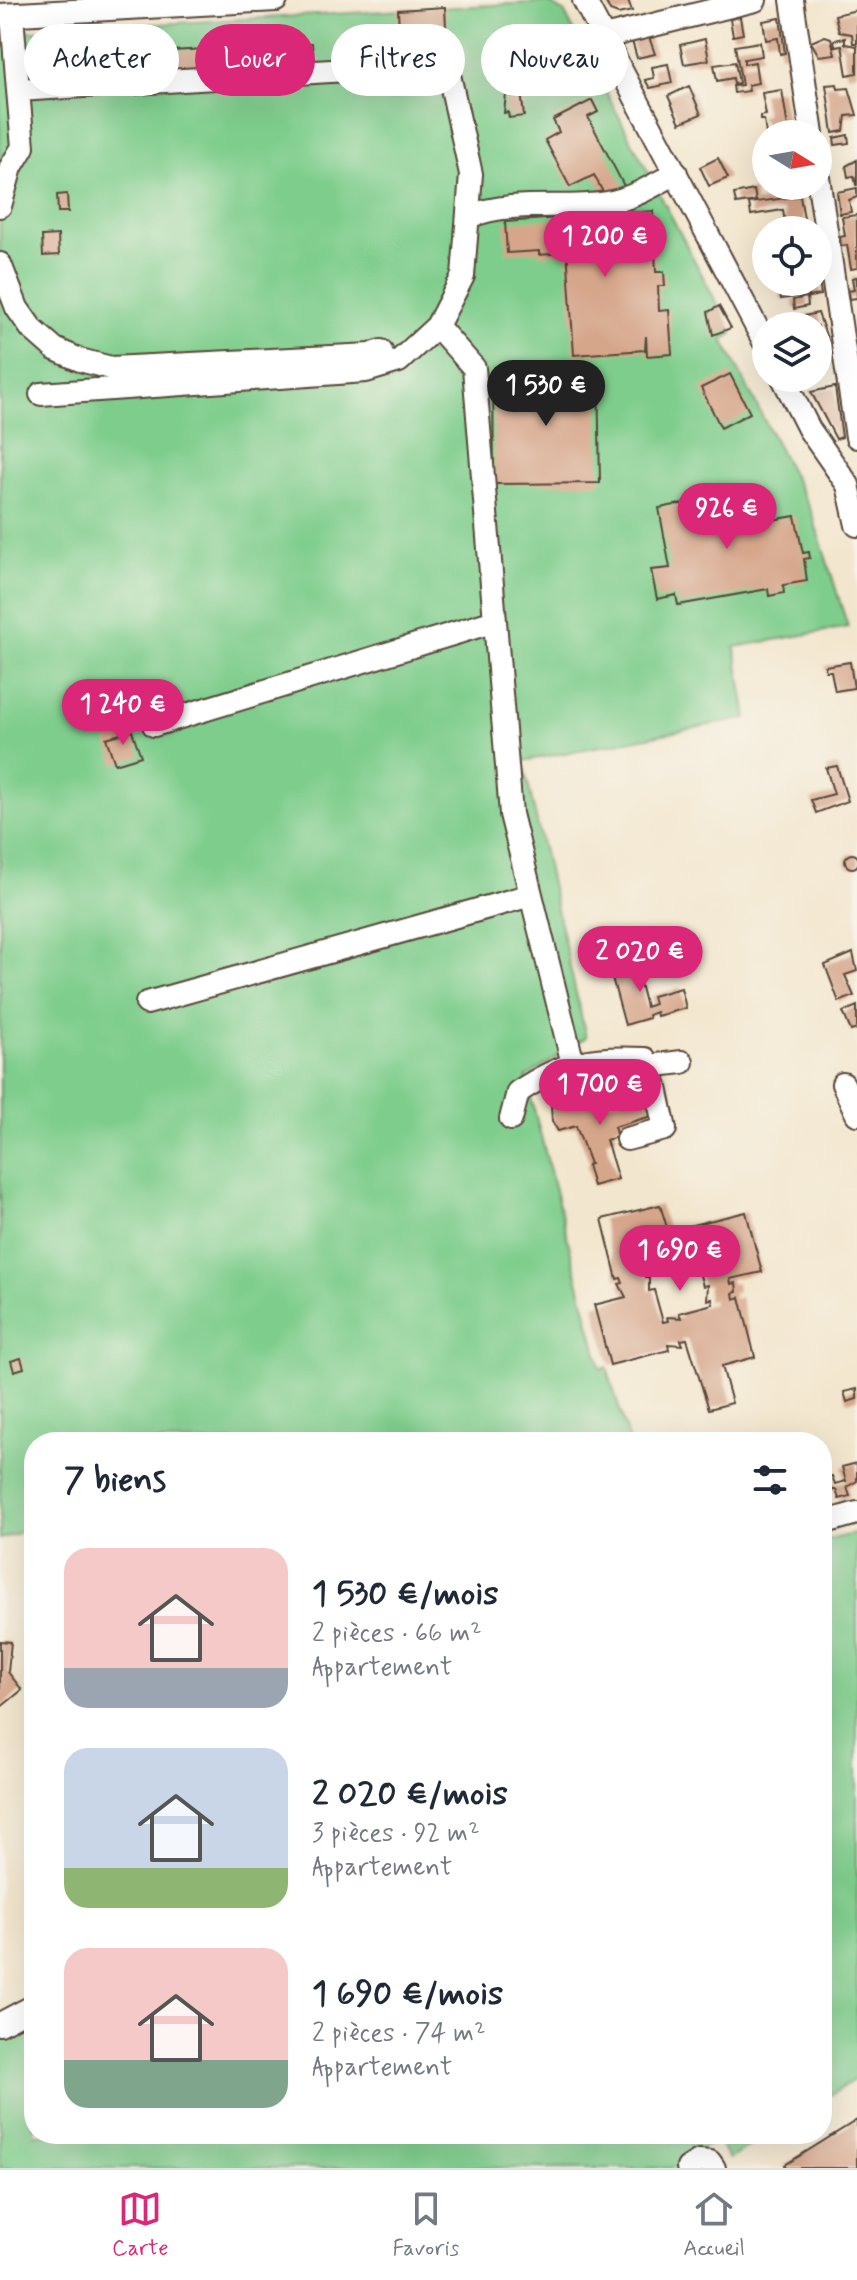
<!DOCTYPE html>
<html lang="fr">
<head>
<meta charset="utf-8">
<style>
	:root { --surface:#fff; --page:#f2f2f3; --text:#1f2937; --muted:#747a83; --line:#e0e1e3; --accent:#db2777 }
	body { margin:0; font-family:Mynerve,sans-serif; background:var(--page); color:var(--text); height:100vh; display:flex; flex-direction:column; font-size:30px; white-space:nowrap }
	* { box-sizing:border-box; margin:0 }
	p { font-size:26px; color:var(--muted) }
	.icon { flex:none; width:44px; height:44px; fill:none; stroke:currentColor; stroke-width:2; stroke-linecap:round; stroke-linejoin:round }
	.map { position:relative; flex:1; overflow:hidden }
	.panel { position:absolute; left:24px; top:1432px; width:808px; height:712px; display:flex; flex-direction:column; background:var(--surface); border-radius:32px; box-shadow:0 8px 32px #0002 }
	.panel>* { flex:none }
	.hud { position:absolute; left:24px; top:24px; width:810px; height:72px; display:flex; gap:16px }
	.needle { width:52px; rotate:101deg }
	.tools { position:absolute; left:752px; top:120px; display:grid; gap:16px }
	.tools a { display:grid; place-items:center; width:80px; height:80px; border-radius:50%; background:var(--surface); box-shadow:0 8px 32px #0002; font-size:40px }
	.price { position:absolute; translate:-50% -68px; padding:0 18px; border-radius:28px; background:var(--accent); color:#fff; font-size:26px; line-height:52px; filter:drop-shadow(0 2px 4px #0008) }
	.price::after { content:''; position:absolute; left:50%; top:48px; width:24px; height:18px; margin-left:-12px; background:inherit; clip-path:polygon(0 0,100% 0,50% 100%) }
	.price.current { background:#222; color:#fff }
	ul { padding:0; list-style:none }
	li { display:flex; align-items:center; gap:24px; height:200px; padding:0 40px }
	li span { display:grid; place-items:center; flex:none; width:224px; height:160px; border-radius:24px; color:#555 }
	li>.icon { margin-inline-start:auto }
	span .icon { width:96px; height:96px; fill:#fffc; stroke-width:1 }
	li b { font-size:34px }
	h2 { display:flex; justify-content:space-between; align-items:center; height:96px; padding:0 40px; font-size:34px }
	.tag { padding:0 28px; border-radius:36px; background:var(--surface); box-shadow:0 8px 32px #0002; font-size:28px; line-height:72px }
	.tag.current { background:var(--accent); color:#fff }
	.dock { display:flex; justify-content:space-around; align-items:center; height:112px; border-top:2px solid var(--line); background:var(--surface); font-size:22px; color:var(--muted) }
	.dock a { display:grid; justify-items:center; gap:4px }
	.dock .current { color:var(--accent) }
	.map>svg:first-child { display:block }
	.green { fill:#7ecd8c; stroke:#5c7c55; stroke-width:2 }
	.building { fill:#d6a68b; fill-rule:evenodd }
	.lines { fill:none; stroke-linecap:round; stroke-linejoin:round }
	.minor-casing { stroke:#574638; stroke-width:26 }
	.minor { stroke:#fff; stroke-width:22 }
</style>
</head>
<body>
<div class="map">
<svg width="857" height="2168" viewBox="0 0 857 2168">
	<rect width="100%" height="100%" fill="#f7f3e8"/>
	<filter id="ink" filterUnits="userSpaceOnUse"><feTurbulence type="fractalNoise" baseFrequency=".0125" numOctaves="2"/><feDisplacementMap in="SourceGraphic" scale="16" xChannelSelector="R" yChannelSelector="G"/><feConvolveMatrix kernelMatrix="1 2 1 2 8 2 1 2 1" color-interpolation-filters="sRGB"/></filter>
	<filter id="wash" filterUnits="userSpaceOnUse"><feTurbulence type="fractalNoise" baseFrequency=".006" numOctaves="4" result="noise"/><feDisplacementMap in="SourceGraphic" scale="32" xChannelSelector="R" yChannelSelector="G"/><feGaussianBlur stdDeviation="1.8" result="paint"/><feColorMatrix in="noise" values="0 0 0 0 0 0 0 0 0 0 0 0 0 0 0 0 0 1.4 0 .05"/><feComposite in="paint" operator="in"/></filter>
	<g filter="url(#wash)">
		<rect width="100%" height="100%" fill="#f3e6ce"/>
		<path class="green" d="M547,2L564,12L733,334L723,340L811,511L848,627L735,647L747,718L523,761L586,1037L526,1078L601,1369L607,1367L629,1442H34V1527L0,1539V33Z
			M857,1533V2078L822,2100V1541Z
			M34,2021V2134H768L729,2159L717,2140L672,2168H0V2042Z"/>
		<g id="blocks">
			<path class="building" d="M605,0H628L632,11L618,14L610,11Z
				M445,7L446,27L399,30L398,10Z
				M857,10V43H853L852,34L839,32L835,15Z
				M740,17L743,34L733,36L730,19Z
				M780,18L785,53L780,54L778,38L766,40L763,21Z
				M825,36L831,38L835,54L819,56L811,42Z
				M649,37L655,54L637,58L632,41Z
				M845,38V44L857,46V73L847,75L842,45L835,46L834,40Z
				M705,39L709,60L684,64L680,45Z
				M760,42L762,56L744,59V64L755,62L758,83L748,85L749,91L734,93L733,86L742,85L735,46Z
				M312,43L314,70L137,79L135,53Z
				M735,62L739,83L734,84L733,78L717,81L714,65Z
				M668,64L672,83L650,88L645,80L654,78L652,67Z
				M837,84L838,89L849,88L857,115L846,116L844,131L833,133L826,85Z
				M689,86L701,114L680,123L668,96Z
				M782,90L789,134H766L764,120H760V116L766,115L762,93Z
				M521,92L524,116L509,118L508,112L504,113L506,94Z
				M592,100L598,112L588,117L624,186L605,196L594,175L570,187L545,140L559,132L553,120Z
				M848,135L849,143L835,145L834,138Z
				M718,158L728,178L709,186L700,167Z
				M857,160V185H856L854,176L848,177L846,166Z
				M857,188V197L849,200L851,212L840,214L837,192Z
				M754,190L756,201L736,204L734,194Z
				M67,194L68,212H58L57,195Z
				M800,196L806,230H786L783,210L751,215L749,203Z
				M653,211L656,272H664L665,286H658L659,311L669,310L672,354L647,356L646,336L645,350L574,355L567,249H563V253L539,255V251L507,253L505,222Z
				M857,215V268L851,269L847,245L841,246L840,237L845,236L842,217Z
				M58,235L59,255L43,256L42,236Z
				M857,277V298L849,299L848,291L854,290L852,278Z
				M778,282H798L801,296L781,299Z
				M805,282H819L821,295L809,297L810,284Z
				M807,297L808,306L794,309L793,300Z
				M719,306L731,328L713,335L708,312Z
				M818,313L828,341L818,346V326H806L804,316Z
				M598,372L600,483L494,484L493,373Z
				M730,374L750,413L721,428L701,388Z
				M835,387L842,437L836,439L811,392Z
				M750,491L755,523L795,516L803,553L809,552L810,558L804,559L807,581L783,585L784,593L769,596L768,589L678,605L676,595L657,599L651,570L670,568L659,508Z
				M850,662L854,688L835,691L831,671H826L825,666Z
				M132,731L141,756L115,764L106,738Z
				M837,766L848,801L816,813L811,800L834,794L826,768Z
				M845 861a7 7 0 1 1 14 0a7 7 0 1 1-14 0Z
				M853,953L857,971L845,975L854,996L839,1002L825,965Z
				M633,956L646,1007L654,1004L652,996L681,988L686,1008L657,1016L656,1012L648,1015L649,1018L625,1025L608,963Z
				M857,1006V1029L851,1031L843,1012Z
				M649,1091L655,1115L614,1127L617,1137L606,1140L618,1179L593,1186L587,1165L590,1164L576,1126L558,1131L552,1121L551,1106L593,1093L597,1105Z
				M660,1205L670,1237L675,1235L673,1230L682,1228L683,1233L689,1232L688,1226L746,1212L762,1272L730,1279L731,1284L736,1283L737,1292L733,1293L734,1299L740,1297L755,1357L722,1366L732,1403L709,1409L687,1339L681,1340L683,1345L668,1344L669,1350L610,1365L594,1305L626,1297L619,1284L623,1283L621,1278L617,1279L602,1219ZM694,1253L703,1286L708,1285L707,1300L712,1299L713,1304L679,1313L681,1318L667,1317L668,1321L663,1322L654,1290L649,1291V1277H645L644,1273L677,1264L675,1258L680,1256L682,1262L690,1260L689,1254Z
				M21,1358L24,1368L14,1371L11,1361Z
				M857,1389V1399L847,1402L844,1392Z
				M857,1463V1481L847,1487L850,1496L839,1499L836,1490H822V1469L826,1478L832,1476L835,1484L846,1481L842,1467Z
				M0,1641L11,1642L8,1672L22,1690L0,1708Z
				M857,2120V2168H786L785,2165Z"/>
		</g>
	</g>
	<g filter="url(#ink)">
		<use href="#blocks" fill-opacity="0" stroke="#574638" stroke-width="2"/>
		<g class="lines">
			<defs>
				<path id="minor" d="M584,0L766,345
					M792,0L812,134
					M0,15L276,0
					M12,15L18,90L429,65L450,79L471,174L463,276L437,326L399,361L366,371L41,394
					M604,37L755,0
					M818,177L857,437
					M0,206L11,167L23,147L18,90
					M470,216C515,199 561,210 607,203C632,199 654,185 676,173
					M0,264L17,308L31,328L55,349L80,360L111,368L371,355L381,351
					M437,326L474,368L511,814L573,1064
					M783,378L809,429L848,485L857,525
					M154,725L495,621
					M147,1003L531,895
					M649,1066L682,1062
					M843,1084L857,1114
					M511,1119L518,1092C563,1062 590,1056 645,1059L653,1074L665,1129L627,1139
					M822,1523L857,1513
					M0,2024L34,2006
					M688,2168L699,2161L710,2162L714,2168"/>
			</defs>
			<use href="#minor" class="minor-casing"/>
			<use href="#minor" class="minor"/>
		</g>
	</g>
</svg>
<div class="tools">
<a><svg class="needle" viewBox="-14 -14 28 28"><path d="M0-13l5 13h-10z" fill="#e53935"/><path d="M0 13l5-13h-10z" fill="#747a83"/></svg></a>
<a><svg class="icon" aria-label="locate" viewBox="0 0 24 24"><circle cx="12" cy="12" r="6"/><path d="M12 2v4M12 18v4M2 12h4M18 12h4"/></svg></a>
<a><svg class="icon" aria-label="layers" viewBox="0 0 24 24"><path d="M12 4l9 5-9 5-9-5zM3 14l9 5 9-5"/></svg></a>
</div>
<b class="price" style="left:605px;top:279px">1 200 €</b>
<b class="price current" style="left:546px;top:428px">1 530 €</b>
<b class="price" style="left:727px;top:551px">926 €</b>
<b class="price" style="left:123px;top:747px">1 240 €</b>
<b class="price" style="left:640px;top:994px">2 020 €</b>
<b class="price" style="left:600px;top:1127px">1 700 €</b>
<b class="price" style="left:680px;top:1293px">1 690 €</b>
<div class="hud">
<a class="tag">Acheter</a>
<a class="tag current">Louer</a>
<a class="tag">Filtres</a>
<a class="tag">Nouveau</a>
</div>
<section class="panel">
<h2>7 biens<svg class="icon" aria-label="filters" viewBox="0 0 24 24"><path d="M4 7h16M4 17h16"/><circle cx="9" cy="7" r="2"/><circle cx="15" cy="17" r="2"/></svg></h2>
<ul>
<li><span style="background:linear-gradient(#f6c9c9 75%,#9aa5b1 0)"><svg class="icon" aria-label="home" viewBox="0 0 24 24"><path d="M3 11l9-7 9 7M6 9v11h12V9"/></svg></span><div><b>1 530 €/mois</b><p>2 pièces · 66 m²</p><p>Appartement</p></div></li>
<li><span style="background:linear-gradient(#c9d6e8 75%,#8fb573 0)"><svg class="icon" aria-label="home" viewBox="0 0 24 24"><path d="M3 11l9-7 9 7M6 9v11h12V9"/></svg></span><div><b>2 020 €/mois</b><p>3 pièces · 92 m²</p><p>Appartement</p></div></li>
<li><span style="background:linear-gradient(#f6c9c9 70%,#7fa58c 0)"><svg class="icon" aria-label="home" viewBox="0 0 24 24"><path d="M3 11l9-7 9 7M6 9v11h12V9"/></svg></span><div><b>1 690 €/mois</b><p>2 pièces · 74 m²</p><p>Appartement</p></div></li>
</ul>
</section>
</div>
<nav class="dock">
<a class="current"><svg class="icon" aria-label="map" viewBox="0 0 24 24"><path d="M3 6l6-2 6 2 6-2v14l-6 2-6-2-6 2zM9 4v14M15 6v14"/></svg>Carte</a>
<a><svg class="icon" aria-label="saved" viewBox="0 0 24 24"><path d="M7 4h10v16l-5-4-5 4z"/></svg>Favoris</a>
<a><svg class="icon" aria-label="home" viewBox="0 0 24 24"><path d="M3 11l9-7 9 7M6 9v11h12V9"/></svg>Accueil</a>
</nav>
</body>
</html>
